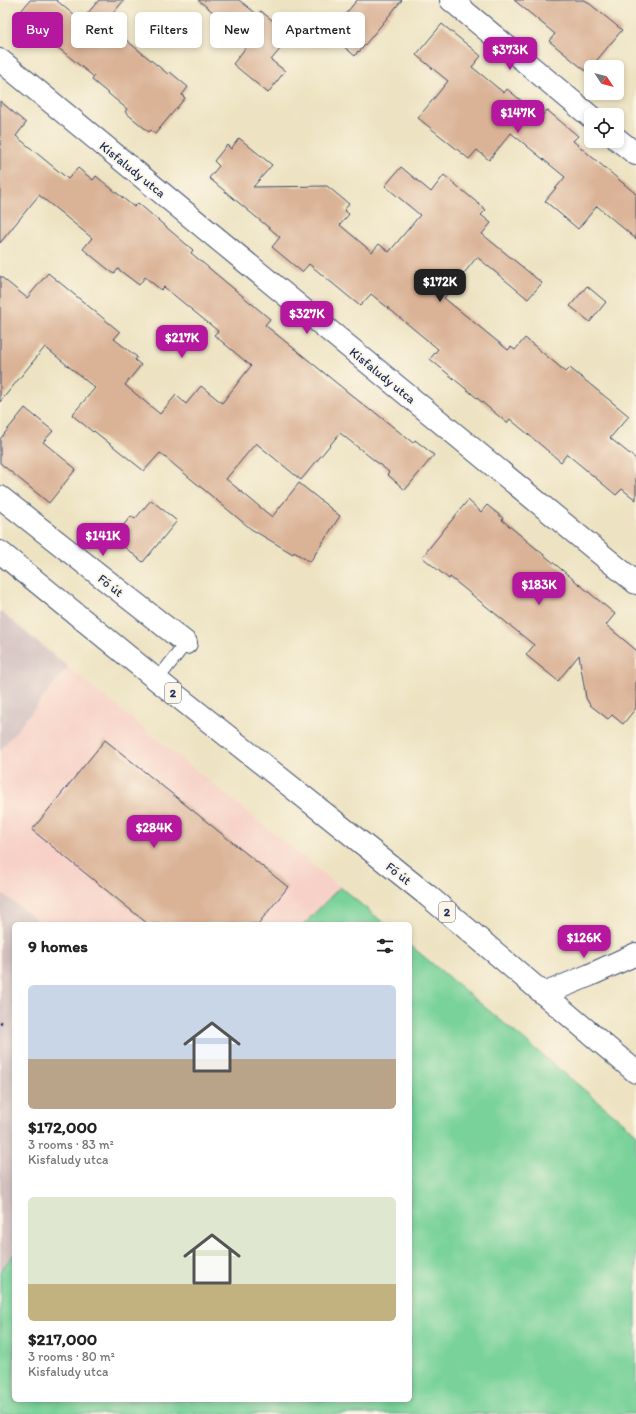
<!DOCTYPE html>
<html lang="en">
<head>
<meta charset="utf-8">
<style>
	:root { --surface:#fff; --page:#f2f2f2; --text:#222; --muted:#767676; --accent:#b5179e }
	body { margin:0; font-family:Itim,sans-serif; background:var(--page); color:var(--text); height:100vh; display:flex; flex-direction:column; font-size:15px; white-space:nowrap }
	* { box-sizing:border-box; margin:0 }
	p { font-size:13px; color:var(--muted) }
	.icon { flex:none; width:22px; height:22px; fill:none; stroke:currentColor; stroke-width:2; stroke-linecap:round; stroke-linejoin:round }
	.map { position:relative; flex:1; overflow:hidden }
	.details { position:absolute; left:12px; top:922px; width:400px; height:480px; display:flex; flex-direction:column; background:var(--surface); border-radius:6px; box-shadow:0 2px 6px #0003 }
	.details>* { flex:none }
	.hud { position:absolute; left:12px; top:12px; width:400px; height:36px; display:flex; gap:8px }
	.needle { width:26px; rotate:126deg }
	.controls { position:absolute; left:584px; top:60px; display:grid; gap:8px }
	.controls a { display:grid; place-items:center; width:40px; height:40px; border-radius:6px; background:var(--surface); box-shadow:0 2px 6px #0003; font-size:20px }
	.price { position:absolute; translate:-50% -34px; padding:0 9px; border-radius:8px; background:var(--accent); color:#fff; font-size:13px; line-height:26px; filter:drop-shadow(0 1px 2px #0008) }
	.price::after { content:''; position:absolute; left:50%; top:24px; width:12px; height:9px; margin-left:-6px; background:inherit; clip-path:polygon(0 0,100% 0,50% 100%) }
	.price.current { background:#222; color:#fff }
	ul { padding:0; list-style:none }
	li { display:grid; align-content:center; gap:8px; height:212px; padding:0 16px }
	li span { display:grid; place-items:center; height:124px; border-radius:6px; color:#555 }
	li>.icon { margin-inline-start:auto }
	span .icon { width:72px; height:72px; fill:#fffc; stroke-width:1 }
	li b { font-size:17px }
	h2 { display:flex; justify-content:space-between; align-items:center; height:48px; padding:0 16px; font-size:17px }
	.chip { padding:0 14px; border-radius:6px; background:var(--surface); box-shadow:0 2px 6px #0003; font-size:14px; line-height:36px }
	.chip.current { background:var(--accent); color:#fff }
	.map>svg:first-child { display:block }
	.built { fill:#f7d1c7 }
	.industrial { fill:#d2bfc0 }
	.green { fill:#78d299; stroke:#4a807c }
	.building { fill:#dab296 }
	.lines { fill:none; stroke-linecap:round; stroke-linejoin:round }
	.service-casing { stroke:#3a4a6d; stroke-width:14 }
	.minor-casing { stroke:#3a4a6d; stroke-width:24 }
	.tertiary-casing { stroke:#3a4a6d; stroke-width:24 }
	.primary-casing { stroke:#3a4a6d; stroke-width:24 }
	.service { stroke:#fff; stroke-width:12 }
	.minor { stroke:#fff; stroke-width:22 }
	.tertiary { stroke:#fff; stroke-width:22 }
	.primary { stroke:#fff; stroke-width:22 }
	.rail { stroke:#1b2f5e; stroke-width:3; stroke-dasharray:6 3; stroke-linecap:butt }
	.labels { text-anchor:middle; stroke-width:4; stroke-linejoin:round; paint-order:stroke }
	.shield { fill:#fcf5e5; stroke:#5e6a86; stroke-width:1 }
	.shield-label { font-size:12px; font-weight:bold; fill:#1b2f5e }
	.street-label { font-size:13px; fill:#1b2f5e; stroke:#fcf5e5 }
</style>
</head>
<body>
<div class="map">
<svg width="636" height="1414" viewBox="0 0 636 1414">
	<rect width="100%" height="100%" fill="#fcf5e5"/>
	<filter id="ink" filterUnits="userSpaceOnUse"><feTurbulence type="fractalNoise" baseFrequency=".025" numOctaves="2"/><feDisplacementMap in="SourceGraphic" scale="8" xChannelSelector="R" yChannelSelector="G"/><feConvolveMatrix kernelMatrix="1 2 1 2 8 2 1 2 1" color-interpolation-filters="sRGB"/></filter>
	<filter id="wash" filterUnits="userSpaceOnUse"><feTurbulence type="fractalNoise" baseFrequency=".012" numOctaves="4" result="noise"/><feDisplacementMap in="SourceGraphic" scale="16" xChannelSelector="R" yChannelSelector="G"/><feGaussianBlur stdDeviation="0.9" result="paint"/><feColorMatrix in="noise" values="0 0 0 0 0 0 0 0 0 0 0 0 0 0 0 0 0 1.4 0 .05"/><feComposite in="paint" operator="in"/></filter>
	<g filter="url(#wash)">
		<rect width="100%" height="100%" fill="#ede3c2"/>
		<path class="built" d="M68,667L340,887L304,924H42L0,892V751Z"/>
		<path class="industrial" d="M0,611L68,667L0,751Z
			M0,892L42,924H14V1254L0,1271Z"/>
		<path class="green" d="M340,887L385,924H304Z
			M410,945L636,1133V1414H0V1271L14,1254V1400H410Z"/>
		<g id="blocks">
			<path class="building" d="M30,0H56L81,21L99,0H124L105,23L168,74L170,72L188,87L182,95L185,98L155,134L151,130L149,132L125,112L127,109L92,80L94,77L18,15Z
				M198,0H239L258,15L261,11L291,36L271,60L285,71L268,93L233,64L250,42Z
				M357,0H402L359,52L358,51L355,56L329,34Z
				M514,0H585L622,30L587,72L549,41L555,34Z
				M442,24L481,56L472,67L504,93L507,89L541,117L547,110L578,136L573,141L636,194V239L597,206L578,229L545,201L565,177L511,133L489,160L477,150L469,159L418,118L448,81L416,55Z
				M0,101L26,123L16,136L68,179L78,168L93,180L96,176L134,207L138,203L193,250L191,253L270,319L265,325L371,411L372,410L413,443L415,440L434,455L405,490L387,474L389,472L340,433L301,480L256,443L226,479L272,517L299,483L340,516L310,562L294,552L293,554L251,529L160,453L144,471L94,431L93,432L72,415L95,388L45,347L0,402V276L27,298L48,273L120,332L114,339L137,357L135,360L141,365L125,385L160,414L176,395L186,404L201,386L222,403L251,366L214,335L218,331L164,287L161,290L145,277L139,285L118,269L114,274L83,249L92,238L39,195L0,243Z
				M239,138L272,165L253,187L327,186L349,204L344,210L349,214L340,225L372,252L379,244L389,252L420,215L385,186L401,167L431,192L444,175L486,210L481,215L491,223L482,234L542,283L528,299L477,257L444,298L508,350L511,347L515,350L525,338L566,372L570,368L629,416L610,438L636,459V500L622,489L616,495L567,454L561,462L510,419L507,423L430,359L438,349L371,294L360,306L309,264L302,272L272,247L280,237L209,178L219,166L214,161L227,145L231,149Z
				M587,286L606,302L590,322L570,306Z
				M25,408L53,431L43,442L76,469L49,503L0,463V439Z
				M151,500L177,521L143,562L113,538L131,516L135,519Z
				M468,500L481,512L487,505L503,518L502,520L615,614L606,625L636,650V708L623,724L612,715L608,719L590,705L586,698L579,655L558,681L526,655L534,645L450,577L449,579L422,557Z
				M105,740L288,887L258,924H148L32,830Z"/>
		</g>
	</g>
	<g filter="url(#ink)">
		<use href="#blocks" fill-opacity="0" stroke="#3a4a6d" stroke-width="1"/>
		<g class="lines">
			<defs>
				<path id="service" d="M157,680L186,643"/>
				<path id="minor" d="M451,0L591,117
					M0,60L636,583
					M617,139L636,154
					M0,497L186,643"/>
				<path id="tertiary" d="M544,994L590,975L636,954"/>
				<path id="primary" d="M0,552L157,680L427,895L636,1072"/>
			</defs>
			<use href="#service" class="service-casing"/>
			<use href="#minor" class="minor-casing"/>
			<use href="#tertiary" class="tertiary-casing"/>
			<use href="#primary" class="primary-casing"/>
			<use href="#service" class="service"/>
			<use href="#minor" class="minor"/>
			<use href="#tertiary" class="tertiary"/>
			<use href="#primary" class="primary"/>
			<path class="rail" d="M0,1022L2,1023"/>
		</g>
	</g>
	<g class="labels">
		<g class="shield">
			<rect x="165" y="683" width="16" height="20" rx="3"/>
			<rect x="439" y="902" width="16" height="20" rx="3"/>
		</g>
		<g class="shield-label">
			<text x="173" y="697">2</text>
			<text x="447" y="916">2</text>
		</g>
		<g class="street-label">
			<text transform="translate(133 169) rotate(39)" y="5">Kisfaludy utca</text>
			<text transform="translate(383 375) rotate(39)" y="5">Kisfaludy utca</text>
			<text transform="translate(111 585) rotate(38)" y="5">Fő út</text>
			<text transform="translate(399 873) rotate(38)" y="5">Fő út</text>
		</g>
	</g>
</svg>
<div class="controls">
<a><svg class="needle" viewBox="-14 -14 28 28"><path d="M0-13l5 13h-10z" fill="#e53935"/><path d="M0 13l5-13h-10z" fill="#767676"/></svg></a>
<a><svg class="icon" aria-label="locate" viewBox="0 0 24 24"><circle cx="12" cy="12" r="6"/><path d="M12 2v4M12 18v4M2 12h4M18 12h4"/></svg></a>
</div>
<b class="price" style="left:510px;top:71px">$373K</b>
<b class="price" style="left:518px;top:134px">$147K</b>
<b class="price current" style="left:440px;top:303px">$172K</b>
<b class="price" style="left:307px;top:335px">$327K</b>
<b class="price" style="left:182px;top:359px">$217K</b>
<b class="price" style="left:103px;top:557px">$141K</b>
<b class="price" style="left:539px;top:606px">$183K</b>
<b class="price" style="left:154px;top:849px">$284K</b>
<b class="price" style="left:584px;top:959px">$126K</b>
<div class="hud">
<a class="chip current">Buy</a>
<a class="chip">Rent</a>
<a class="chip">Filters</a>
<a class="chip">New</a>
<a class="chip">Apartment</a>
</div>
<section class="details">
<h2>9 homes<svg class="icon" aria-label="filters" viewBox="0 0 24 24"><path d="M4 7h16M4 17h16"/><circle cx="9" cy="7" r="2"/><circle cx="15" cy="17" r="2"/></svg></h2>
<ul>
<li><span style="background:linear-gradient(#c9d6e8 60%,#b9a48a 0)"><svg class="icon" aria-label="home" viewBox="0 0 24 24"><path d="M3 11l9-7 9 7M6 9v11h12V9"/></svg></span><div><b>$172,000</b><p>3 rooms · 83 m²</p><p>Kisfaludy utca</p></div></li>
<li><span style="background:linear-gradient(#dfe7d0 70%,#c2b280 0)"><svg class="icon" aria-label="home" viewBox="0 0 24 24"><path d="M3 11l9-7 9 7M6 9v11h12V9"/></svg></span><div><b>$217,000</b><p>3 rooms · 80 m²</p><p>Kisfaludy utca</p></div></li>
</ul>
</section>
</div>
</body>
</html>
